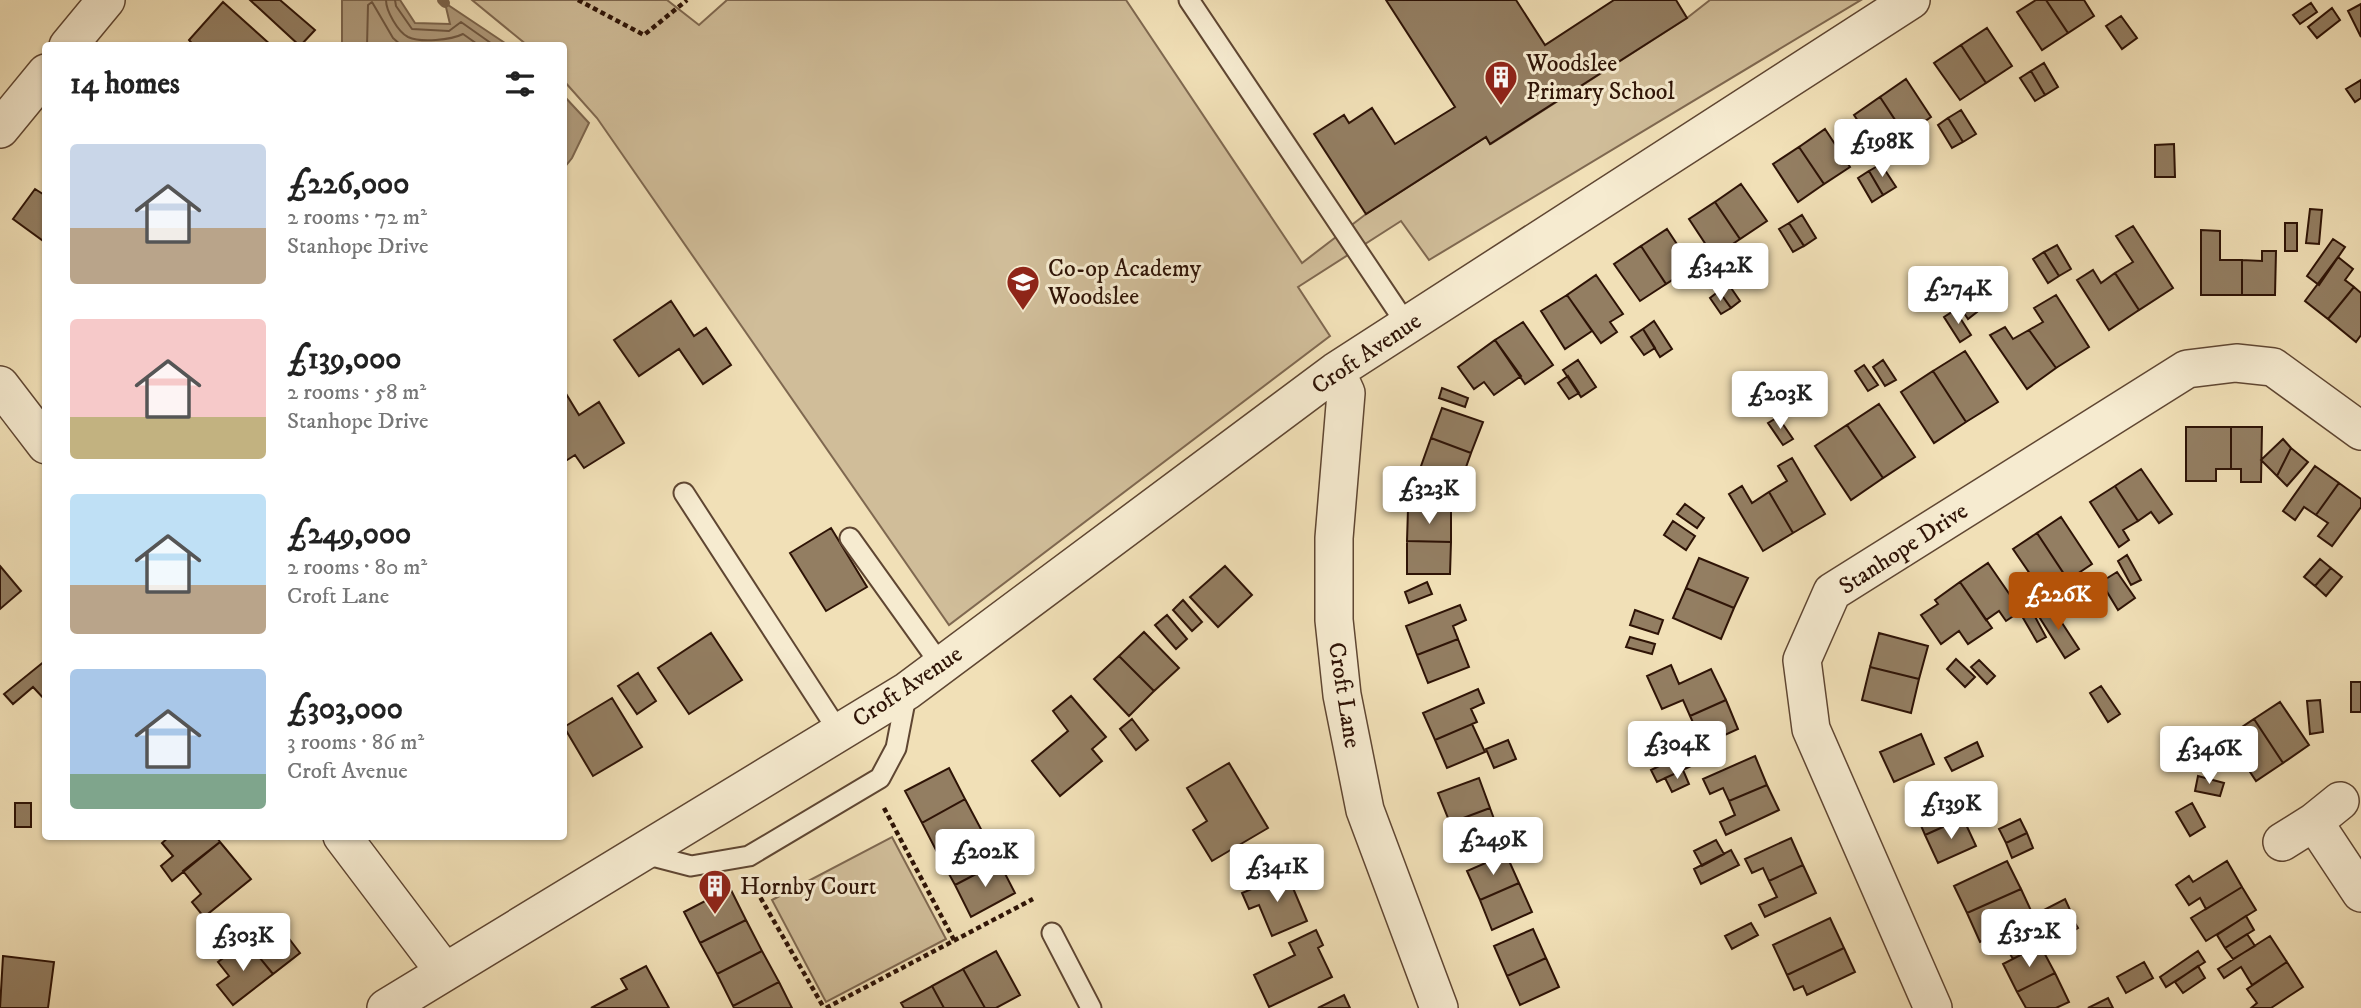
<!DOCTYPE html>
<html lang="en">
<head>
<meta charset="utf-8">
<style>
	:root { --surface:#fff; --page:#f2f2f2; --text:#222; --muted:#767676; --accent:#b45309 }
	body { margin:0; font-family:"IM FELL DW Pica",serif; background:var(--page); color:var(--text); height:100vh; display:flex; flex-direction:column; font-size:26px; white-space:nowrap }
	* { box-sizing:border-box; margin:0 }
	p { font-size:23px; color:var(--muted) }
	.icon { flex:none; width:38px; height:38px; fill:none; stroke:currentColor; stroke-width:2; stroke-linecap:round; stroke-linejoin:round }
	.map { position:relative; flex:1; overflow:hidden }
	.details { position:absolute; left:42px; top:42px; width:525px; height:798px; display:flex; flex-direction:column; background:var(--surface); border-radius:7px; box-shadow:0 2px 5px #0004 }
	.details>* { flex:none }
	.price { position:absolute; translate:-50% -60px; padding:0 16px; border-radius:7px; background:#fff; color:#222; font-size:23px; line-height:46px; filter:drop-shadow(0 2px 4px #0008) }
	.price::after { content:''; position:absolute; left:50%; top:42px; width:21px; height:16px; margin-left:-10px; background:inherit; clip-path:polygon(0 0,100% 0,50% 100%) }
	.price.active { background:var(--accent); color:#fff }
	ul { padding:0; list-style:none }
	li { display:flex; align-items:center; gap:21px; height:175px; padding:0 28px }
	li span { display:grid; place-items:center; flex:none; width:196px; height:140px; border-radius:7px; color:#555 }
	li>.icon { margin-inline-start:auto }
	span .icon { width:84px; height:84px; fill:#fffc; stroke-width:1 }
	li b { font-size:30px }
	h2 { display:flex; justify-content:space-between; align-items:center; height:84px; padding:0 28px; font-size:30px }
	.map>svg:first-child { display:block }
	.green { fill:#d0bd99; stroke:#7f6850; stroke-width:2 }
	.water { fill:#af9a7b; stroke:#7b644c; stroke-width:2 }
	.lines { fill:none; stroke-linecap:round; stroke-linejoin:round }
	.shore { stroke:#6e5640; stroke-width:2 }
	.stream { stroke:#7b644c; stroke-width:10 }
	.building { fill:#937e62; stroke:#2e1306; stroke-width:2 }
	.lane-casing { stroke:#5f4632; stroke-width:23 }
	.street-casing { stroke:#5f4632; stroke-width:40 }
	.path { stroke:#2e1306; stroke-width:4.5; stroke-dasharray:5 3.5; stroke-linecap:butt }
	.lane { stroke:#f6ebd0; stroke-width:19 }
	.street { stroke:#f6ebd0; stroke-width:37 }
	.labels { text-anchor:middle; stroke-width:6; stroke-linejoin:round; paint-order:stroke }
	.poi-label { font-size:24px; fill:#2e1306; stroke:#f6ebd0; text-anchor:start }
	.street-label { font-size:24px; fill:#2e1306; stroke:#f6ebd0 }
</style>
</head>
<body>
<div class="map">
<svg width="2361" height="1008" viewBox="0 0 2361 1008">
	<rect width="100%" height="100%" fill="#f1e0b7"/>
	<filter id="stains"><feTurbulence type="fractalNoise" baseFrequency=".00286" numOctaves="4"/><feColorMatrix values="0 0 0 0 .2 0 0 0 0 .09 0 0 0 0 .02 0 0 0 .5 -.17"/></filter>
	<radialGradient id="worn" r=".72"><stop offset=".6" stop-color="#630" stop-opacity="0"/><stop offset="1" stop-color="#630" stop-opacity=".3"/></radialGradient>
	<path class="green" d="M472,0H667L699,25L727,0H1126L1302,263L1366,214L1486,137L1491,144L1687,18L1710,0H1861L1429,260L1401,221L1298,287L1330,336L949,625L597,118L564,81V46L527,45Z
		M892,837L946,939L826,1002L772,900Z"/>
	<path class="water" d="M342,0H400L415,23L450,24L445,3L508,45H342Z
		M564,96L589,123L572,158L564,168Z"/>
	<g class="lines">
		<path class="shore" d="M386,0C386,11 398,32 408,37C421,43 451,40 463,34L480,46
			M395,0L396,6L412,29L449,31L461,22L495,46
			M367,46L368,5L372,2L393,38L402,46"/>
		<path class="stream" d="M442,0L445,3"/>
	</g>
	<path class="building" d="M250,0H280L315,30L300,46Z
		M1386,0H1516L1545,45L1614,0H1676L1687,18L1490,144L1486,137L1366,214L1314,134L1344,115L1349,123L1372,108L1395,144L1455,107Z
		M2036,0H2046L2068,33L2042,50L2017,12Z
		M2046,0H2084L2094,16L2068,33Z
		M223,2L272,46H194L189,40Z
		M2311,3L2317,12L2300,24L2293,15Z
		M2361,4V37L2348,11Z
		M2332,8L2340,20L2317,38L2308,27Z
		M2121,16L2137,38L2122,49L2106,26Z
		M1987,28L2012,66L1986,83L1961,45Z
		M1961,45L1986,83L1960,100L1934,63Z
		M2044,63L2058,87L2045,95L2031,71Z
		M2031,71L2045,95L2035,101L2020,78Z
		M1906,79L1931,117L1905,135L1880,97Z
		M2361,80V98L2355,102L2346,89Z
		M1880,97L1905,135L1879,152L1854,115Z
		M1961,110L1976,134L1963,142L1948,118Z
		M1948,118L1963,142L1952,148L1938,125Z
		M1825,129L1850,167L1824,184L1799,147Z
		M2174,144L2175,177H2155V145Z
		M1799,147L1824,184L1798,202L1773,164Z
		M1881,164L1896,187L1883,195L1869,171Z
		M1869,171L1883,195L1872,202L1858,178Z
		M1741,184L1767,221L1740,239L1715,202Z
		M35,189L46,196V243L13,219Z
		M1715,202L1740,239L1714,257L1689,219Z
		M2310,209L2322,210L2319,244L2306,243Z
		M1802,215L1816,238L1804,246L1789,223Z
		M1789,223L1804,246L1793,252L1779,229Z
		M2285,223H2297V251H2285Z
		M2133,226L2173,288L2139,310L2115,273L2133,262L2116,236Z
		M1667,229L1692,267L1666,284L1641,246Z
		M2201,230L2220,231V260H2242V295H2201Z
		M2333,239L2345,247L2319,285L2307,276Z
		M2057,245L2071,269L2059,276L2044,252Z
		M1641,246L1666,284L1640,301L1614,264Z
		M2262,251H2276L2275,295H2242V260L2262,261Z
		M2044,252L2059,276L2048,283L2033,259Z
		M2338,257L2353,269L2345,280L2354,287L2328,319L2305,301Z
		M2093,270L2101,283L2115,273L2139,310L2109,330L2077,280Z
		M1596,275L1623,314L1610,322L1617,332L1601,343L1567,295Z
		M1729,285L1740,301L1731,308L1719,291Z
		M2354,287L2361,293V335L2356,342L2328,319Z
		M1719,291L1731,308L1721,314L1710,298Z
		M1567,295L1592,331L1565,349L1541,311Z
		M1966,295L1977,312L1968,319L1956,301Z
		M2056,295L2089,347L2056,368L2029,330L2043,322L2034,308Z
		M671,301L694,336L706,328L731,365L703,384L679,349L639,376L614,340Z
		M1955,310L1971,335L1960,342L1944,317Z
		M1654,321L1672,349L1660,357L1643,329Z
		M1523,322L1553,365L1525,384L1495,340Z
		M2005,327L2013,339L2029,330L2056,368L2027,389L1990,335Z
		M1643,329L1655,348L1644,355L1631,337Z
		M1495,340L1521,376L1494,395L1484,382L1474,389L1458,367Z
		M1965,351L1998,402L1966,422L1933,371Z
		M1578,360L1596,387L1581,397L1563,370Z
		M1883,360L1896,380L1885,386L1873,367Z
		M1864,365L1878,385L1868,391L1855,371Z
		M1933,371L1966,422L1934,443L1901,392Z
		M1568,376L1579,393L1569,399L1558,383Z
		M1442,388L1468,398L1465,407L1439,398Z
		M565,392L579,415L599,402L624,443L584,468L575,455L564,462Z
		M1879,404L1915,457L1883,478L1847,425Z
		M1442,408L1483,422L1471,453L1431,438Z
		M1778,417L1793,439L1783,445L1768,423Z
		M1847,425L1883,478L1851,500L1815,446Z
		M2186,427H2231V469H2216V481H2186Z
		M2231,427H2262L2261,482H2241V469H2231Z
		M1431,438L1471,453L1460,484L1420,469Z
		M2283,439L2291,448L2277,476L2261,460Z
		M2291,448L2308,462L2287,486L2277,476Z
		M1792,458L1825,514L1793,533L1769,492L1787,481L1778,466Z
		M2315,466L2339,483L2316,515L2304,507L2295,520L2283,511Z
		M2141,469L2172,514L2159,523L2151,512L2138,521L2115,486Z
		M2339,483L2361,499V507L2332,546L2318,536L2328,523L2316,515Z
		M1742,486L1752,503L1769,492L1793,533L1763,551L1729,494Z
		M2115,486L2138,521L2123,530L2129,540L2119,547L2090,502Z
		M1409,491L1436,492V510L1408,509Z
		M1685,504L1704,518L1697,528L1677,514Z
		M1408,509L1451,510V542L1407,541Z
		M2061,517L2092,564L2068,580L2037,533Z
		M1673,521L1695,536L1686,550L1664,535Z
		M831,528L867,587L826,611L790,553Z
		M2037,533L2068,580L2045,596L2013,549Z
		M1407,541L1451,542L1450,574H1407Z
		M2127,555L2141,580L2131,585L2118,561Z
		M1699,558L1748,578L1734,608L1686,588Z
		M2320,559L2331,568L2315,586L2304,577Z
		M1988,563L2021,611L2006,621L1999,611L1986,620L1960,582Z
		M0,566L21,591L0,609Z
		M1225,566L1252,595L1218,627L1190,597Z
		M2331,568L2342,577L2326,596L2315,586Z
		M2117,572L2135,598L2118,610L2101,582Z
		M1427,582L1432,594L1409,603L1405,592Z
		M1960,582L1992,628L1968,644L1959,631L1941,644L1921,615L1938,604L1935,600Z
		M1686,588L1734,608L1721,639L1673,618Z
		M1183,600L1202,622L1192,631L1173,610Z
		M1460,605L1466,620L1453,626L1458,639L1417,655L1406,626Z
		M2051,606L2079,649L2065,658L2038,615Z
		M1635,610L1663,620L1658,634L1630,625Z
		M2033,613L2046,637L2037,642L2023,618Z
		M1167,615L1187,639L1176,649L1155,625Z
		M1144,632L1179,668L1154,691L1119,656Z
		M711,633L742,680L689,714L658,668Z
		M1879,633L1928,646L1919,679L1870,667Z
		M1630,637L1655,644L1652,654L1626,647Z
		M1458,639L1469,667L1428,683L1417,655Z
		M1119,656L1154,691L1129,716L1094,679Z
		M1956,659L1975,677L1965,687L1947,669Z
		M46,660V701L33,687L13,704L4,694Z
		M1979,660L1995,676L1987,684L1971,667Z
		M1671,665L1679,684L1711,669L1726,700L1690,716L1683,700L1662,709L1647,676Z
		M1870,667L1919,679L1911,713L1862,700Z
		M638,673L656,701L637,714L618,686Z
		M2351,682H2361V712H2351Z
		M2101,686L2120,714L2108,722L2090,693Z
		M1478,689L1484,703L1471,709L1477,722L1435,740L1423,713Z
		M1071,696L1106,737L1092,749L1102,761L1060,796L1032,761L1068,731L1053,711Z
		M612,698L642,747L593,776L564,727Z
		M1726,700L1738,729L1692,750L1685,737L1697,731L1690,716Z
		M2320,700L2323,732L2310,734L2307,701Z
		M2280,702L2309,745L2283,763L2254,719Z
		M1132,719L1148,740L1136,750L1120,729Z
		M2254,719L2283,763L2256,781L2227,737Z
		M1472,724L1485,752L1447,768L1435,740Z
		M1921,734L1934,764L1894,782L1880,752Z
		M1508,740L1516,759L1494,768L1486,749Z
		M1713,740L1719,753L1657,782L1651,770Z
		M1977,742L1983,756L1952,771L1945,758Z
		M1755,756L1767,785L1729,801L1723,788L1710,794L1703,779Z
		M1229,763L1268,828L1212,861L1193,830L1207,821L1187,788Z
		M949,768L965,799L922,823L905,791Z
		M1683,770L1689,784L1672,792L1665,778Z
		M2198,776L2224,783L2220,796L2195,791Z
		M1479,778L1490,808L1450,823L1438,793Z
		M1767,785L1779,810L1726,835L1720,822L1735,815L1729,801Z
		M1951,790L1963,818L1925,835L1913,807Z
		M965,799L982,831L938,854L922,823Z
		M15,803H31V827H15Z
		M2192,803L2205,827L2190,836L2176,812Z
		M1490,808L1501,838L1460,853L1450,823Z
		M1963,818L1976,846L1938,863L1925,835Z
		M2020,819L2027,833L2006,843L1999,829Z
		M982,831L999,862L955,885L938,854Z
		M2027,833L2033,848L2012,858L2006,843Z
		M170,836H216L220,842L172,881L161,866L173,856L162,843Z
		M1791,838L1803,865L1769,881L1763,868L1752,873L1745,859Z
		M1716,840L1724,854L1702,866L1694,851Z
		M220,842L251,879L204,917L192,902L201,894L183,871Z
		M1731,850L1739,865L1701,884L1694,869Z
		M1506,854L1519,883L1480,900L1467,871Z
		M2007,861L2021,889L1967,913L1954,886Z
		M2227,861L2242,887L2206,909L2200,898L2189,905L2176,885L2189,876L2193,882Z
		M999,862L1015,893L971,917L955,885Z
		M1803,865L1816,893L1765,917L1759,905L1777,897L1769,881Z
		M1287,874L1307,921L1272,936L1259,905L1249,909L1242,893Z
		M1519,883L1532,912L1492,930L1480,900Z
		M2242,887L2256,910L2206,941L2191,918Z
		M730,888L746,920L700,943L684,912Z
		M2021,889L2034,917L1980,942L1967,913Z
		M2065,899L2071,912L2048,923L2042,911Z
		M2246,916L2254,930L2225,948L2217,935Z
		M2071,917L2078,928L2056,942L2049,930Z
		M1830,918L1844,948L1787,975L1773,945Z
		M274,919L300,953L273,974L246,941Z
		M746,920L762,951L717,974L700,943Z
		M1751,923L1758,935L1732,949L1725,936Z
		M1533,929L1546,958L1507,976L1494,946Z
		M1316,930L1323,945L1318,948L1332,977L1269,1007L1254,975L1295,955L1289,943Z
		M2033,933L2040,945L2013,959L2006,947Z
		M2247,934L2255,946L2233,959L2225,948Z
		M2270,936L2287,962L2252,985L2241,967L2224,978L2218,969Z
		M246,941L273,974L233,1005L217,985L229,976L218,962Z
		M2040,945L2055,973L2017,992L2003,964Z
		M1844,948L1855,972L1807,995L1803,986L1794,990L1787,975Z
		M762,951L779,982L733,1006L717,974Z
		M996,951L1020,995L996,1008H985L963,969Z
		M2198,951L2205,962L2166,987L2160,977Z
		M3,956L54,962L48,1008H0Z
		M1546,958L1559,987L1520,1005L1507,976Z
		M2144,962L2153,978L2126,993L2117,977Z
		M2287,962L2303,987L2271,1008H2251L2257,1003L2247,989Z
		M646,966L669,1008H591L627,989L621,979Z
		M2198,966L2205,978L2183,993L2175,982Z
		M963,969L985,1008H944L932,986Z
		M2055,973L2069,1002L2056,1008H2026L2017,992Z
		M779,982L792,1008H734L733,1006Z
		M932,986L944,1008H904L901,1003Z
		M1344,995L1350,1008H1318Z
		M2108,998L2113,1008H2088Z"/>
	<g class="lines">
		<defs>
			<path id="lane" d="M1189,0L1407,325
				M684,493L839,732
				M850,538L941,665
				M641,853L691,866L749,856L880,778L896,748L907,691
				M1052,933L1091,1008"/>
			<path id="street" d="M68,46L106,0
				M0,129L46,73
				M1336,371L1346,393L1334,538V620L1342,695L1365,810L1439,1008
				M0,385L46,445
				M2314,822L2361,893
				M342,836L444,971
				M2282,842L2314,822L2340,801
				M386,1008L907,691L1336,371L1911,0
				M1933,1008L1811,729L1802,660L1832,592L2187,369L2236,363L2273,367L2361,431"/>
		</defs>
		<use href="#lane" class="lane-casing"/>
		<use href="#street" class="street-casing"/>
		<path class="path" d="M578,0L644,35L687,0
			M884,808L954,940
			M752,883L824,1008
			M826,1008L1033,899"/>
		<use href="#lane" class="lane"/>
		<use href="#street" class="street"/>
	</g>
	<defs>
		<symbol id="building-pin" viewBox="-11 -11 22 30"><path d="M0 17L-7.5 6A9.5 9.5 0 1 1 7.5 6Z" fill="#8f2418" stroke="#f6ebd0"/><path d="M-4-6H4V6H1V3H-1V6H-4ZM-2.5-4.3h1.7v1.8h-1.7ZM.8-4.3h1.7v1.8H.8ZM-2.5-1h1.7V.8h-1.7ZM.8-1h1.7V.8H.8Z" fill="#fff"/></symbol>
		<symbol id="school-pin" viewBox="-11 -11 22 30"><path d="M0 17L-7.5 6A9.5 9.5 0 1 1 7.5 6Z" fill="#8f2418" stroke="#f6ebd0"/><path d="M0-5L7-2L0 1L-7-2ZM-4 1L0 2.5L4 1V4Q0 6-4 4Z" fill="#fff"/></symbol>
	</defs>
	<g fill-rule="evenodd">
		<use href="#building-pin" x="1482" y="58" width="38" height="52"/>
		<use href="#school-pin" x="1004" y="263" width="38" height="52"/>
		<use href="#building-pin" x="696" y="867" width="38" height="52"/>
	</g>
	<g class="labels">
		<g class="poi-label">
			<text x="1526" y="71">Woodslee<tspan x="1526" dy="28">Primary School</tspan></text>
			<text x="1048" y="276">Co-op Academy<tspan x="1048" dy="28">Woodslee</tspan></text>
			<text x="740" y="894">Hornby Court</text>
		</g>
		<g class="street-label">
			<text transform="translate(1366 353) rotate(-34)" y="8">Croft Avenue</text>
			<text transform="translate(1903 548) rotate(-33)" y="8">Stanhope Drive</text>
			<text transform="translate(907 686) rotate(-34)" y="8">Croft Avenue</text>
			<text transform="translate(1345 695) rotate(81)" y="8">Croft Lane</text>
		</g>
	</g>
	<rect width="100%" height="100%" filter="url(#stains)"/>
	<rect width="100%" height="100%" fill="url(#worn)"/>
</svg>
<b class="price" style="left:1882px;top:179px">£198K</b>
<b class="price" style="left:1720px;top:303px">£342K</b>
<b class="price" style="left:1958px;top:326px">£274K</b>
<b class="price" style="left:1780px;top:431px">£203K</b>
<b class="price" style="left:1429px;top:526px">£323K</b>
<b class="price active" style="left:2058px;top:632px">£226K</b>
<b class="price" style="left:1677px;top:781px">£304K</b>
<b class="price" style="left:2209px;top:786px">£346K</b>
<b class="price" style="left:1951px;top:841px">£139K</b>
<b class="price" style="left:1493px;top:877px">£249K</b>
<b class="price" style="left:985px;top:889px">£202K</b>
<b class="price" style="left:1277px;top:904px">£341K</b>
<b class="price" style="left:2029px;top:969px">£352K</b>
<b class="price" style="left:243px;top:973px">£303K</b>
<section class="details">
<h2>14 homes<svg class="icon" aria-label="filters" viewBox="0 0 24 24"><path d="M4 7h16M4 17h16"/><circle cx="9" cy="7" r="2"/><circle cx="15" cy="17" r="2"/></svg></h2>
<ul>
<li><span style="background:linear-gradient(#c9d6e8 60%,#b9a48a 0)"><svg class="icon" aria-label="home" viewBox="0 0 24 24"><path d="M3 11l9-7 9 7M6 9v11h12V9"/></svg></span><div><b>£226,000</b><p>2 rooms · 72 m²</p><p>Stanhope Drive</p></div></li>
<li><span style="background:linear-gradient(#f6c9c9 70%,#c2b280 0)"><svg class="icon" aria-label="home" viewBox="0 0 24 24"><path d="M3 11l9-7 9 7M6 9v11h12V9"/></svg></span><div><b>£139,000</b><p>2 rooms · 58 m²</p><p>Stanhope Drive</p></div></li>
<li><span style="background:linear-gradient(#bfe0f5 65%,#b9a48a 0)"><svg class="icon" aria-label="home" viewBox="0 0 24 24"><path d="M3 11l9-7 9 7M6 9v11h12V9"/></svg></span><div><b>£249,000</b><p>2 rooms · 80 m²</p><p>Croft Lane</p></div></li>
<li><span style="background:linear-gradient(#a9c7e8 75%,#7fa58c 0)"><svg class="icon" aria-label="home" viewBox="0 0 24 24"><path d="M3 11l9-7 9 7M6 9v11h12V9"/></svg></span><div><b>£303,000</b><p>3 rooms · 86 m²</p><p>Croft Avenue</p></div></li>
</ul>
</section>
</div>
</body>
</html>
